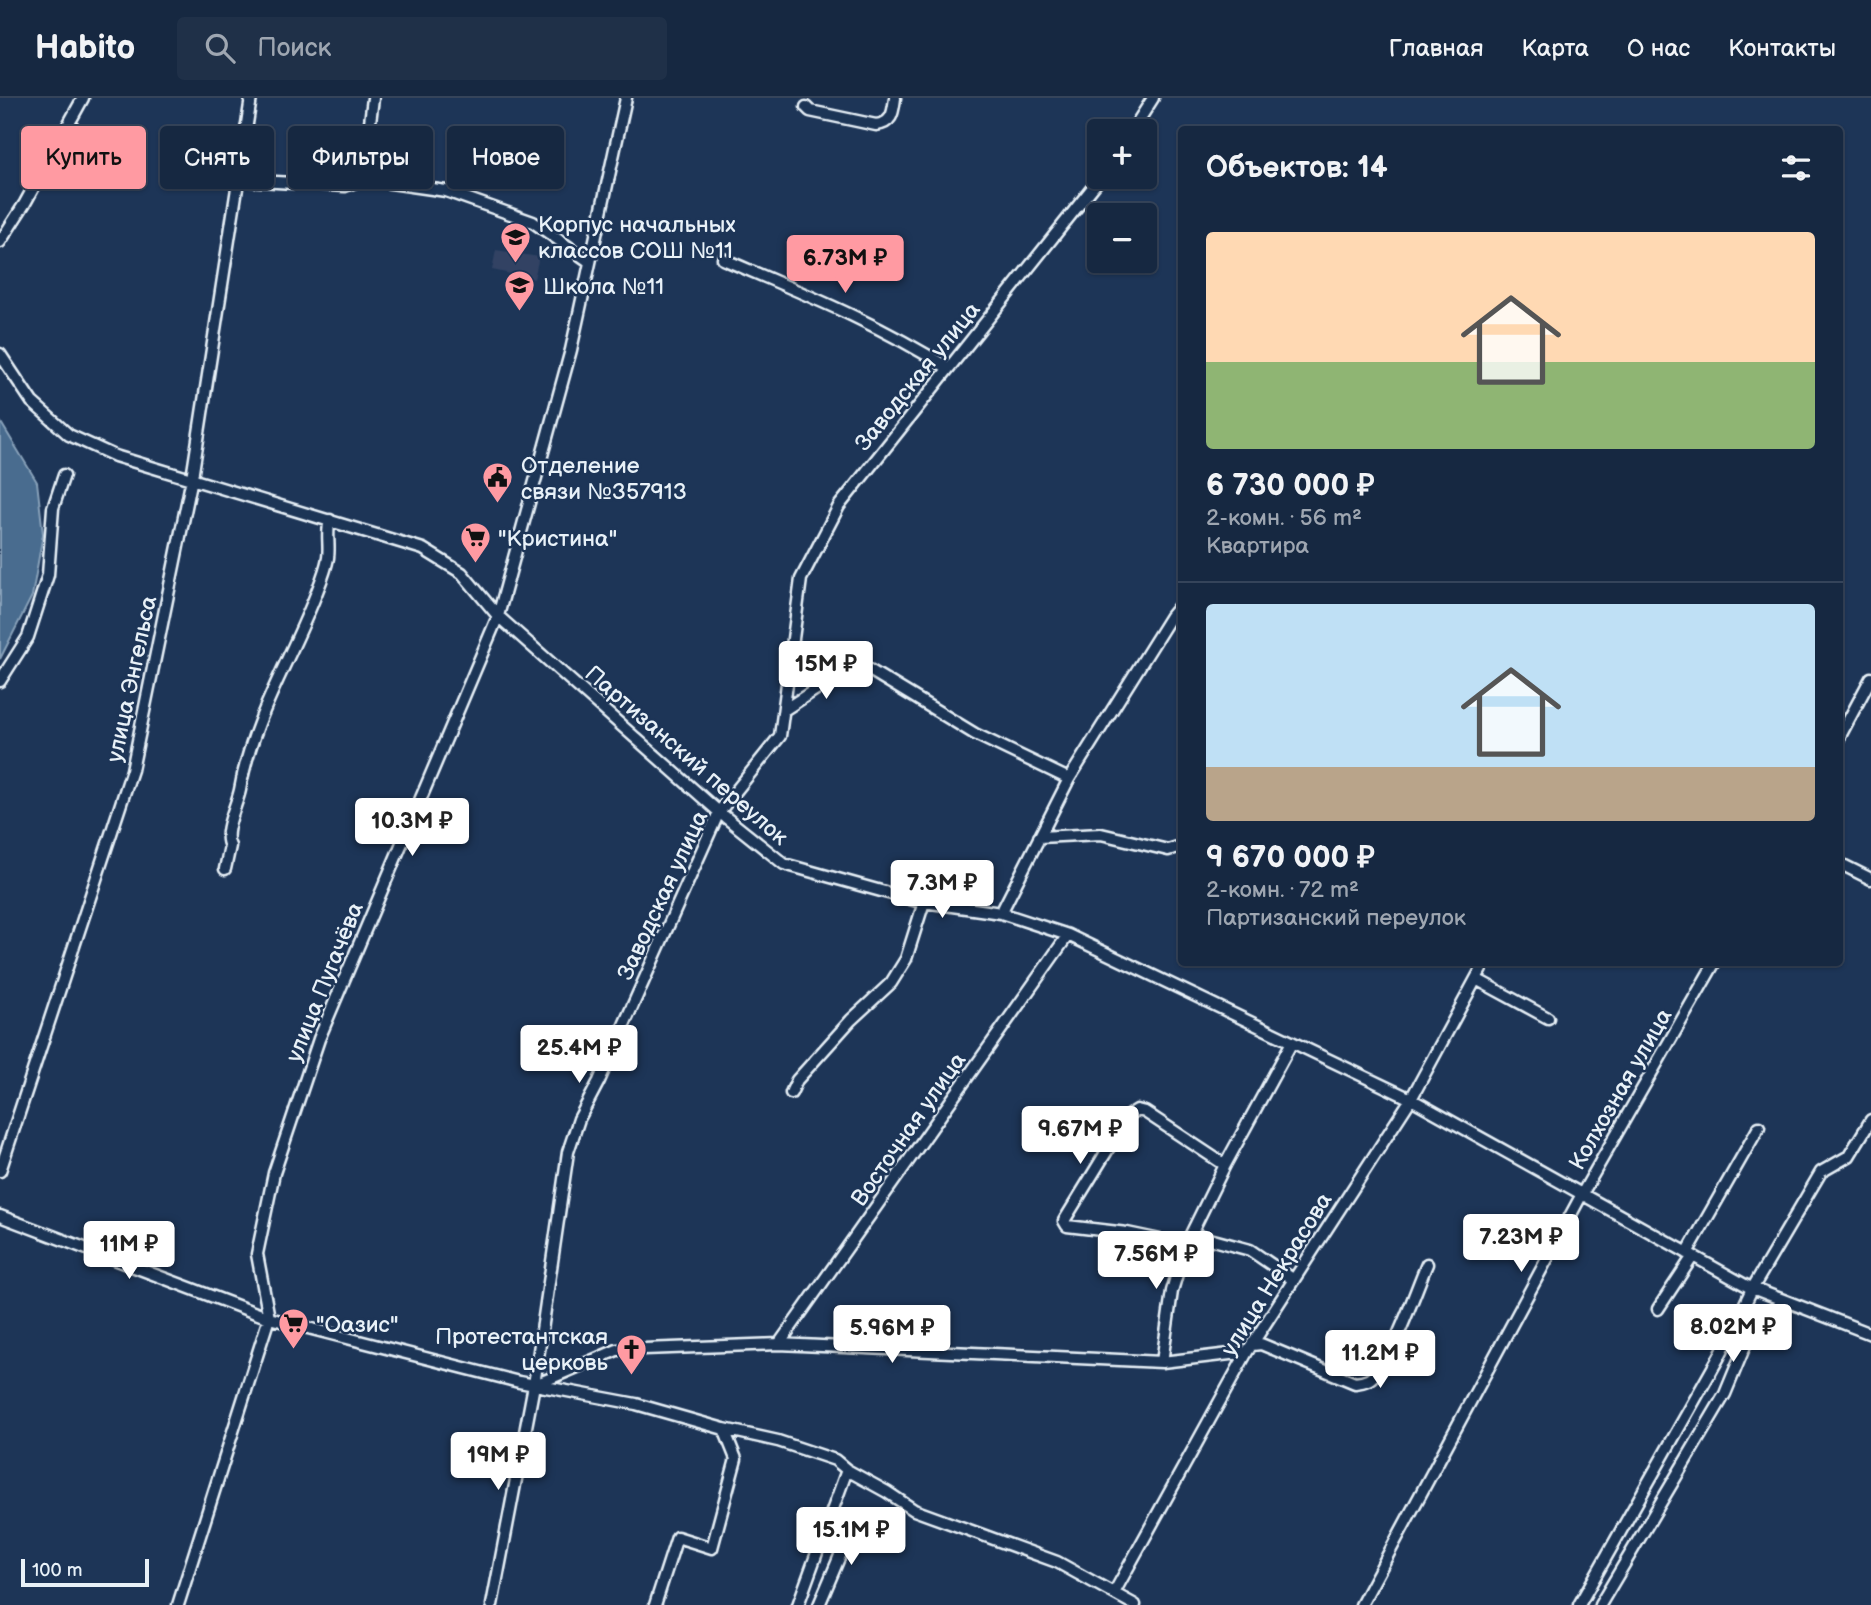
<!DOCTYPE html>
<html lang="ru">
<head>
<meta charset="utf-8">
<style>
	:root { --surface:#162841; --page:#1f3048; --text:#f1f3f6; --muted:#9ea6b1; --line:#35445a; --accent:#ff9aa2 }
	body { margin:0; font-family:"Balsamiq Sans",sans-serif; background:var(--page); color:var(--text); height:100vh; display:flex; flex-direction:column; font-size:26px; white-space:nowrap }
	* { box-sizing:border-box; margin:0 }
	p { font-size:23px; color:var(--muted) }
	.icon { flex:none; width:38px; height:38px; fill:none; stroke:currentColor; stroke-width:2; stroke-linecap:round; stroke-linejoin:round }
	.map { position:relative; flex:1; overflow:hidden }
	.panel { position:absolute; left:1178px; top:28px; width:665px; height:840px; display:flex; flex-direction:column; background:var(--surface); border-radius:7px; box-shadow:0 2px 5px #0004,0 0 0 2px var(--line) }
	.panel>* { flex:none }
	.guide { position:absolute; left:21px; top:28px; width:665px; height:63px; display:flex; gap:14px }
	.fabs { position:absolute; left:1087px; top:21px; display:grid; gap:14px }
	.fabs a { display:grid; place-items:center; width:70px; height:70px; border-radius:7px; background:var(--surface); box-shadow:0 2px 5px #0004,0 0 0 2px var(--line); font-size:35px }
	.scale { position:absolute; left:21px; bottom:18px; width:128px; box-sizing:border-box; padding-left:7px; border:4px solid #e8f1f8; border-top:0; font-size:19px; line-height:24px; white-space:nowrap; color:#e8f1f8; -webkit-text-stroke:5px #1d3557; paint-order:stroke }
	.price { position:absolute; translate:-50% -60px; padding:0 16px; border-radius:7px; background:#fff; color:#222; font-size:23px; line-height:46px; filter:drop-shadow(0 2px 4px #0008) }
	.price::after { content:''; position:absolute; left:50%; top:42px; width:21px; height:16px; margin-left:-10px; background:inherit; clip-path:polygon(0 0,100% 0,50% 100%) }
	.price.on { background:var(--accent); color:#111 }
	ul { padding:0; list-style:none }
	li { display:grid; align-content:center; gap:14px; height:371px; padding:0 28px }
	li+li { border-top:2px solid var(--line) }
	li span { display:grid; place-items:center; height:217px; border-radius:7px; color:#555 }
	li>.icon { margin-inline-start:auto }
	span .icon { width:126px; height:126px; fill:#fffc; stroke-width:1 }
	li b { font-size:30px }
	h2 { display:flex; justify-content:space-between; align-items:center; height:84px; padding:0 28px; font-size:30px }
	.tag { padding:0 24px; border-radius:7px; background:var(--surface); box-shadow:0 2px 5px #0004,0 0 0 2px var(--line); font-size:24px; line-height:63px }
	.tag.on { background:var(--accent); color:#111 }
	header { display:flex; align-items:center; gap:42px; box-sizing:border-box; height:98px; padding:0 35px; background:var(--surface); border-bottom:2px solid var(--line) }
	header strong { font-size:33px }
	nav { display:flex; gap:38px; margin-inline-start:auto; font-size:24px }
	.search { width:490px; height:63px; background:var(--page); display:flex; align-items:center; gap:18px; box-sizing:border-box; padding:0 24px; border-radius:7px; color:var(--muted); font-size:26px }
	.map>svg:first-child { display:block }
	.built { fill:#304264 }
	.water { fill:#486c8f; stroke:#88a1b9; stroke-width:2 }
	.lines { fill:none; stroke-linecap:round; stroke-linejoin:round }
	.street-casing { stroke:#e8f1f8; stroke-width:15 }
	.street { stroke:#1d3557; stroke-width:10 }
	.labels { text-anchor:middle; stroke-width:5; stroke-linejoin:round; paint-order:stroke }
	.poi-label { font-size:23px; fill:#e8f1f8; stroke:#1d3557; text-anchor:start }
	.street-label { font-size:23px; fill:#e8f1f8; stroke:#1d3557 }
</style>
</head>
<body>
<header>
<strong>Habito</strong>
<div class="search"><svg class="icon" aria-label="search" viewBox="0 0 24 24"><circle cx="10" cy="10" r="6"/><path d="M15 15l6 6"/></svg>Поиск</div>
<nav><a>Главная</a><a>Карта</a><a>О нас</a><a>Контакты</a></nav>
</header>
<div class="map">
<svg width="1871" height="1507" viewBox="0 0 1871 1507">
	<rect width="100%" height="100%" fill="#1d3557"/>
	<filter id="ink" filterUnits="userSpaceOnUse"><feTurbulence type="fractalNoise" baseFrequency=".0143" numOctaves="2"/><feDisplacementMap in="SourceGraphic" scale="14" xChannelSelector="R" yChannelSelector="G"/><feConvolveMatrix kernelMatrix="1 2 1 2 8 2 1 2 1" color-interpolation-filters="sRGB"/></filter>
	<g filter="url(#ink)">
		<path class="built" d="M496,152L539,159L534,181L492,172Z"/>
		<path class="water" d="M0,323L37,384L43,436L32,498L0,561Z"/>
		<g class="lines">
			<defs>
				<path id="street" d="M806,9L810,13L876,27C893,25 893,14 895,0
					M1132,33L1153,0
					M363,81L373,0
					M240,82L345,88L363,81L446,93L533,124L590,164
					M0,144L25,105L83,0
					M723,161C800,194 878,225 948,270
					M0,256L32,304L69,337L115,358L423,451L462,475L498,518L719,714L784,766L917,803L1001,815L1068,837L1411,1001L1747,1188L1871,1236
					M791,560L842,561L858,565L975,636L1069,681
					M0,583L28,539L48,477L53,410L64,377
					M784,612L818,590L834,562
					M1839,640L1871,580
					M1039,739L1101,736L1168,752L1181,748
					M1839,765L1871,781
					M225,771L230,748C222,735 237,707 240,692C252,620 293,558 318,491C322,481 326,470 328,460C330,447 326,435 330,422
					M1001,815L1069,681L1171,518L1181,506
					M1476,881L1548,920
					M1292,944L1225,1067L1191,1136L1250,1152L1294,1182
					M791,995L797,982L851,922L891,885L906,861L924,804
					M0,1073L132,672L192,380L251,0
					M0,1118L269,1220L519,1284L636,1306L724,1331L778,1343L835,1362L847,1372L887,1394L914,1412L1057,1464L1135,1507
					M1184,1147L1127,1135L1067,1128L1064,1123L1129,1017L1137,1012L1145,1014L1225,1067
					M1687,1155L1759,1029
					M1658,1211L1693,1158
					M779,1246L1068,837
					M1252,1247L1261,1246L1355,1285C1361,1284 1366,1284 1371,1280C1392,1264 1415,1193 1427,1166
					M1162,1264L1172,1193L1187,1142
					M535,1287L617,1252L779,1246L1162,1264L1247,1254
					M1114,1495L1247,1254L1411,1001L1485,864
					M178,1507L269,1220L257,1156L274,1075L319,941L498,518L571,252L626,0
					M492,1507L534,1287L568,1054L579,1021L599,983L719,714L780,638L801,481L839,408L1101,79
					M655,1507L677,1439L712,1450L736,1361L724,1331
					M798,1507L847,1372
					M819,1507L856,1420
					M1361,1507L1582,1096L1715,864
					M1579,1507L1719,1259L1752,1191L1821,1074L1849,1058L1871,1022
					M1600,1507L1725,1296L1749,1238L1782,1203"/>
			</defs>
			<use href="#street" class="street-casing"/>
			<use href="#street" class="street"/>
		</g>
	</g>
	<defs>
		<symbol id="school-pin" viewBox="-11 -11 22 30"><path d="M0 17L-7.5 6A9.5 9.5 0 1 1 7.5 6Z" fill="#ff9aa2" stroke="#1d3557"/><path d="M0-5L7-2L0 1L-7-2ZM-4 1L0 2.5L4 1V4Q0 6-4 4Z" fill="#111"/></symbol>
		<symbol id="civic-pin" viewBox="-11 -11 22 30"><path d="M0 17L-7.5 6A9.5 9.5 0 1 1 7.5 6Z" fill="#ff9aa2" stroke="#1d3557"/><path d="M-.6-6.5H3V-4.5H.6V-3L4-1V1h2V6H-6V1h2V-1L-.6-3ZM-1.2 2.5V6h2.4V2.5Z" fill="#111"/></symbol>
		<symbol id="supermarket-pin" viewBox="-11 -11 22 30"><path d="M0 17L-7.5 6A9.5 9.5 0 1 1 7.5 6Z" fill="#ff9aa2" stroke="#1d3557"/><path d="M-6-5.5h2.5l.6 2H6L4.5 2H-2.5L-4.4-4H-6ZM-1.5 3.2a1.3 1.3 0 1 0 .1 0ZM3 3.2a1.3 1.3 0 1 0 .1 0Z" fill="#111"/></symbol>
		<symbol id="church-pin" viewBox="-11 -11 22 30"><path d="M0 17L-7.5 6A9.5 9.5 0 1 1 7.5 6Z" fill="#ff9aa2" stroke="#1d3557"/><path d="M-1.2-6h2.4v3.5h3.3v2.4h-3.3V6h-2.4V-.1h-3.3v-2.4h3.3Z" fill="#111"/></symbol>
	</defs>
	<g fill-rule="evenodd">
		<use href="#school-pin" x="498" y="122" width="35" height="47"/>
		<use href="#school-pin" x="502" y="170" width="35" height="47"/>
		<use href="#civic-pin" x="480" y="362" width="35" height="47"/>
		<use href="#supermarket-pin" x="458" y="422" width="35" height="47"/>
		<use href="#supermarket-pin" x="276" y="1208" width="35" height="47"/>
		<use href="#church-pin" x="614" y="1234" width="35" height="47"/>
	</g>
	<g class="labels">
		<g class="poi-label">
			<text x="538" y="134">Корпус начальных<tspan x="538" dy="26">классов СОШ №11</tspan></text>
			<text x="543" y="196">Школа №11</text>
			<text x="521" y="375">Отделение<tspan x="521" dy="26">связи №357913</tspan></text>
			<text x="498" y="448">"Кристина"</text>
			<text x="316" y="1234">"Оазис"</text>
			<text x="608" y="1246" text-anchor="end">Протестантская<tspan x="608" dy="26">церковь</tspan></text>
		</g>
		<g class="street-label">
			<text transform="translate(917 278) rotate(-51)" y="8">Заводская улица</text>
			<text transform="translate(131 581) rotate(-78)" y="8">улица Энгельса</text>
			<text transform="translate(687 657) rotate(41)" y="8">Партизанский переулок</text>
			<text transform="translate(662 797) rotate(-65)" y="8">Заводская улица</text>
			<text transform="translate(324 884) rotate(-68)" y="8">улица Пугачёва</text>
			<text transform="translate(1620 991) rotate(-60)" y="8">Колхозная улица</text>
			<text transform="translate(908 1031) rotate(-55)" y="8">Восточная улица</text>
			<text transform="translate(1276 1176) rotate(-58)" y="8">улица Некрасова</text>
		</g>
	</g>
</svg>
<div class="fabs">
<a>+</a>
<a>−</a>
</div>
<div class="scale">100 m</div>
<b class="price on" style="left:845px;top:197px">6.73M ₽</b>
<b class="price" style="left:826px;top:603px">15M ₽</b>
<b class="price" style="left:412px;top:760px">10.3M ₽</b>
<b class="price" style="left:942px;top:822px">7.3M ₽</b>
<b class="price" style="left:579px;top:987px">25.4M ₽</b>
<b class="price" style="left:1080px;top:1068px">9.67M ₽</b>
<b class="price" style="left:1521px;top:1176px">7.23M ₽</b>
<b class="price" style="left:129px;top:1183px">11M ₽</b>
<b class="price" style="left:1156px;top:1193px">7.56M ₽</b>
<b class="price" style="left:1733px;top:1266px">8.02M ₽</b>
<b class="price" style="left:892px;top:1267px">5.96M ₽</b>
<b class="price" style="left:1380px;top:1292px">11.2M ₽</b>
<b class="price" style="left:498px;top:1394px">19M ₽</b>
<b class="price" style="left:851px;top:1469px">15.1M ₽</b>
<div class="guide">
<a class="tag on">Купить</a>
<a class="tag">Снять</a>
<a class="tag">Фильтры</a>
<a class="tag">Новое</a>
</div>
<section class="panel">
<h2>Объектов: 14<svg class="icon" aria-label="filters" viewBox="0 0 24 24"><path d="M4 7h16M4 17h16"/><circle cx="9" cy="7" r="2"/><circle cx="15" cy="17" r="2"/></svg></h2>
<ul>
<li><span style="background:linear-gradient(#ffd9b3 60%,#8fb573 0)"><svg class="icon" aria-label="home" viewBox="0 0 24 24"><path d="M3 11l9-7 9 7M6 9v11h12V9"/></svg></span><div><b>6 730 000 ₽</b><p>2-комн. · 56 m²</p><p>Квартира</p></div></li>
<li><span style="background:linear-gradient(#bfe0f5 75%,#b9a48a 0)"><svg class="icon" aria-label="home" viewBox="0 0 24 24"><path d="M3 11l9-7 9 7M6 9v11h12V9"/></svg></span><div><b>9 670 000 ₽</b><p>2-комн. · 72 m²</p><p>Партизанский переулок</p></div></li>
</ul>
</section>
</div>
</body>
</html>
